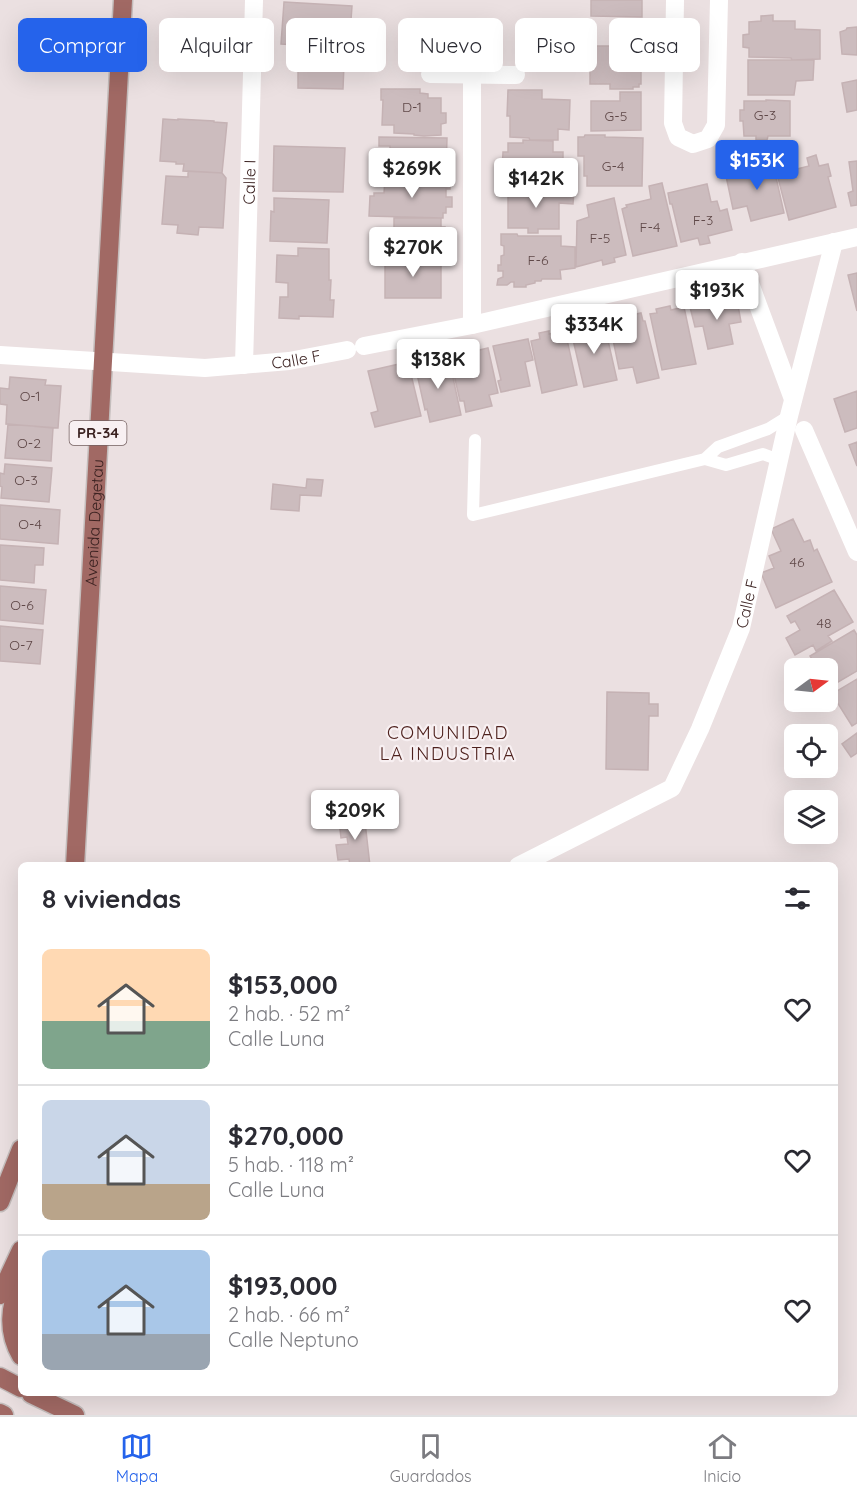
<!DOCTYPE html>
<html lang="es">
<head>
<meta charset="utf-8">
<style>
	:root { --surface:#fff; --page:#f2f2f3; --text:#2b2b33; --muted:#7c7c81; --line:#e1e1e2; --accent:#2563eb }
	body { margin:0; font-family:Quicksand,sans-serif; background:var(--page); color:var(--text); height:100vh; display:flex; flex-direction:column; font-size:22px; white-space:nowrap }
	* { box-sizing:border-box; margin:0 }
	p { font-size:20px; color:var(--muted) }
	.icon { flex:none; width:33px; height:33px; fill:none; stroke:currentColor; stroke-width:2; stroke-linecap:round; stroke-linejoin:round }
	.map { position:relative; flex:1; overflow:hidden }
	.drawer { position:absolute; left:18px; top:862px; width:820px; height:534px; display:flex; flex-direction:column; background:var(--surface); border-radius:9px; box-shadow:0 6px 24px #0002 }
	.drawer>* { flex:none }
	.guide { position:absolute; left:18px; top:18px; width:822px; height:54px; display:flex; gap:12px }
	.needle { width:39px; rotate:75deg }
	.fabs { position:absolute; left:784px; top:658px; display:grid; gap:12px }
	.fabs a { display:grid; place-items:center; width:54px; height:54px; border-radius:9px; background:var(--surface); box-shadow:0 6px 24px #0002; font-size:30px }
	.price { position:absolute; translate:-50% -51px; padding:0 14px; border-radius:6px; background:#fff; color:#222; font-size:20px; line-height:39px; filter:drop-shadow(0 2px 3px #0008) }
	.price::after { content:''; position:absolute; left:50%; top:36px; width:18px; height:14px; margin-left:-9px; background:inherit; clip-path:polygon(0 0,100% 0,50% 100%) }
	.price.on { background:var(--accent); color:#fff }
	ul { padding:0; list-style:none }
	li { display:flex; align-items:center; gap:18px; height:150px; padding:0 24px }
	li+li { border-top:2px solid var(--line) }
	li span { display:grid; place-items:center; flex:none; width:168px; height:120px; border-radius:9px; color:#555 }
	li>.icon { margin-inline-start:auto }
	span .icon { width:72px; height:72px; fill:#fffc; stroke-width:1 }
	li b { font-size:26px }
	h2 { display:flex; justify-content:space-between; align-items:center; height:72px; padding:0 24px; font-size:26px }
	.pill { padding:0 21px; border-radius:9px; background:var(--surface); box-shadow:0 6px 24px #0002; font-size:21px; line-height:54px }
	.pill.on { background:var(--accent); color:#fff }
	.dock { display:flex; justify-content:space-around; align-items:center; height:84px; border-top:2px solid var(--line); background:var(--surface); font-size:16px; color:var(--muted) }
	.dock a { display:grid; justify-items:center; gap:3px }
	.dock .on { color:var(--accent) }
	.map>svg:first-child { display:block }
	.building { fill:#ccbcbe; stroke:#c5b2b4; stroke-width:1.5 }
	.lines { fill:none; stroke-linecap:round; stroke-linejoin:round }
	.primary-casing { stroke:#c4bdbc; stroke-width:21 }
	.lane { stroke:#fff; stroke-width:12 }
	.street { stroke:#fff; stroke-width:18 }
	.primary { stroke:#a16964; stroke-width:18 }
	.labels { text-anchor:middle; stroke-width:4.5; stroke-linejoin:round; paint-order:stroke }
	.number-label { font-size:14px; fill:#5f4848 }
	.shield { fill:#f8f0f2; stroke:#746060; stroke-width:1.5 }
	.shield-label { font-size:15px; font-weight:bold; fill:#3b2221 }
	.street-label { font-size:16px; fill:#3b2221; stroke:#f8f0f2 }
	.neighbourhood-label { font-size:18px; letter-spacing:1.5px; fill:#4e211d; stroke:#f8f0f2 }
</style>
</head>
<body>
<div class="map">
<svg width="857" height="1415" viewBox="0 0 857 1415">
	<rect width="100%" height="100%" fill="#ebe0e1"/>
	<path class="building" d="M591,0H642V17L591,16Z
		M284,2L352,6L349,48L281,44Z
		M773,15V21H795V29L820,30V59L792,60L791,58L749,57V48L743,47V35L749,34V22L761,21V16Z
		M857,27V55L842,54L840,32L846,30L847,28Z
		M590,46H641V84H639V87H633V89H610V84H590Z
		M748,60H814L813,80L796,81L794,95H748Z
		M298,61L344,64L343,89L298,88Z
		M857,80V110L847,112L842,83Z
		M381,89H420V93L428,94V98H441V113H446V123L441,124V135L424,136L414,135V134L394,133V125H382L383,100H381Z
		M508,90H542V99L570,100L569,130L558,129V140H530L529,138L510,137V116H507Z
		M620,92H641V130L591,131V101H620Z
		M766,100L790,101V136H768L767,140H756V136H744L743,121H740V110H744V101H766Z
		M163,119L178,120V119L214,121V122L227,123L222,173L183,171L184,164H176V162L160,161Z
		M585,135H605V137L643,138L642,186H587V176H584V156H578V137H584Z
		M379,137L447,138L446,171L443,170V177H422V173H402V176H383V164H390V146H379Z
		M523,140L553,141V152H563V179L536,178V187L509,186V172H502L503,152H508V143H523Z
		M274,146L345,148L343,192L273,191Z
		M771,155L784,213L751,221L747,206L733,209L726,176L765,167L762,157Z
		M816,155L819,166L828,164L831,176L828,177L836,207L789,220L777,174L809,166L807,158Z
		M857,161V205L851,206L848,193L853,191L849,162Z
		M188,171L222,173L226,178L223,228L199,227L198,235L177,233L178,225L162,224L166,176L188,177Z
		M385,179L450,180V189H446V197H452V207H446V213H443V218L369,216L370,196H374V193H384Z
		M662,183L677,246L633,256L622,209L627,207L626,205L651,199L649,186Z
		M707,184L711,202L717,201L720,211L727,209L732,230L708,236L710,243L700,245L698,238L681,242L672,204H670L668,193Z
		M508,190L574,191L573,204L559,203V229H538V233H528V228H508Z
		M274,198L329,200L327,243L270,241L271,211L274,212Z
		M614,198L626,255L614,258L615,262L603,265L602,260L576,267L577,221L589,217L587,205Z
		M394,218H441V227H445V240H440V254L394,253Z
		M501,234H517L518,236H561V246L575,247V268L560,270L561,279H542L541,281H535V283L526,285V287H514V282H511L507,285H497L498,279L503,277V271H498V265H501V256L504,255V246L501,245Z
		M298,248L329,249V280H331L330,300H334L333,317L299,316V319L279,318L280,297H288V283L276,282L277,255L298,256Z
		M385,259H441V298H385Z
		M857,273V311L848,275Z
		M724,299V303L737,300L741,322L729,324L733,344L708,349L703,326L695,327L690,307Z
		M670,306L671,310L684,307L696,364L662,370L650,314L657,313L656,309Z
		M641,313L643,321H645L659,378L637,383L633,367L619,369L609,320Z
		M604,323L617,380L584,387L571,331Z
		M549,331V334L563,331V335H566L577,385L542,393L531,341L540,339L539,333Z
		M528,339L533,360L525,362L530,386L501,392L498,381L501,380L493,346Z
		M488,348L498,393L489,395L492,406L466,412L464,401H460L450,357Z
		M438,359L439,362L449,359L461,415L430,422L427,409L425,410L415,365Z
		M408,362L421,416L375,427L371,413L378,411L368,371Z
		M10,377L46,380L45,385L61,386L58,428L6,424L7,405L0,404V388L9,389Z
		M857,391V428L845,432L834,399Z
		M8,424L53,428L51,461L5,458Z
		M857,442V466L849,445Z
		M5,464L52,468L49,502L1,498L2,487L0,486V473L4,474Z
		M307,479L323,480L321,496L300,495L299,511L271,509L273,484L306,488Z
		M0,505L60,510L58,544L0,539Z
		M793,519L804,542L810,540L814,551L817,549L832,582L776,608L761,573L774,568L769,556L781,551L771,529Z
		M0,545L44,548L43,565H35L34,583L0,580Z
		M0,586L46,590L43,624L0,620Z
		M834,590L853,622L828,636L832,641L816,651L813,645L795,655L786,638L800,630L795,621L791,623L787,616Z
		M0,626L43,630L40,664L0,661Z
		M854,630L857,635V671L828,688V669H818L810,656Z
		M857,679V723L852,726L832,694Z
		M607,692L649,693V704H658V716H649L648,770L606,769Z
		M857,733V753L851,757L842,744Z
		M364,813L370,866H350L349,859L338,860L336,845L348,844L347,837L341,838L340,829L345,828L344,816Z"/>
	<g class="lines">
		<defs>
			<g id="primary">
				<path id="s4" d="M75,866L123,0"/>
				<path d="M0,1202L21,1149"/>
				<path d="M21,1282C9,1306 7,1332 21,1356"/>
				<path d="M0,1295L21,1250"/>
				<path d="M0,1377L21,1388"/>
				<path d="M31,1394L75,1415"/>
				<path d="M0,1413L4,1415"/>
			</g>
		</defs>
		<use href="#primary" class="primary-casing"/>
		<path class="lane" d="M475,440L473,515L705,459
			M779,460L763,454L726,465L705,459L718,447L768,429L789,416"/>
		<g class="street">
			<path d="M675,0L673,123L678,137L693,144L708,139L716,125L719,0"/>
			<path d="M430,74L516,75"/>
			<path d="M742,262L793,399"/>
			<path d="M472,325V75"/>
			<path d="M364,346L472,325L857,237"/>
			<path id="s1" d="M0,355L205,368L289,361L347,350"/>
			<path id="s2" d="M244,365L254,0"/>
			<path d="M804,430L857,552"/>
			<path id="s3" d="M518,866L672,788L700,729L741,628L789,416L834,242"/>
		</g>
		<use href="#primary" class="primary"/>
	</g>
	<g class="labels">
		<g class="number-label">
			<text x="412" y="112">D-1</text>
			<text x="765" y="120">G-3</text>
			<text x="616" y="121">G-5</text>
			<text x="613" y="171">G-4</text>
			<text x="703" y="225">F-3</text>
			<text x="650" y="232">F-4</text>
			<text x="600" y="243">F-5</text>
			<text x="538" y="265">F-6</text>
			<text x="30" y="401">O-1</text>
			<text x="29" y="448">O-2</text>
			<text x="26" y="485">O-3</text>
			<text x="30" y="529">O-4</text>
			<text x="797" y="567">46</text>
			<text x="22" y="610">O-6</text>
			<text x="824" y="628">48</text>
			<text x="21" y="650">O-7</text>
		</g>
		<rect class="shield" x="69.5" y="421" width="57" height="24" rx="4.5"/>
		<g class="shield-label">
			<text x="98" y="438">PR-34</text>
		</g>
		<g class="street-label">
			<text dy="6" stroke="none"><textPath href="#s2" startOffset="183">Calle I</textPath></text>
			<text dy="6" stroke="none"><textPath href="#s1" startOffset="297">Calle F</textPath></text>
			<text dy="6" stroke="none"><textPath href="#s4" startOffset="344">Avenida Degetau</textPath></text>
			<text dy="6" stroke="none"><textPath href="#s3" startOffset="372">Calle F</textPath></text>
		</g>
		<g class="neighbourhood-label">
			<text x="448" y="739">COMUNIDAD<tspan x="448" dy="21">LA INDUSTRIA</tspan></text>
		</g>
	</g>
</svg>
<div class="fabs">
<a><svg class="needle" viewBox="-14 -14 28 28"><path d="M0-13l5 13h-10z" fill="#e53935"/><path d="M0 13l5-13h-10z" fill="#7c7c81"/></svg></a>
<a><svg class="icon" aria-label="locate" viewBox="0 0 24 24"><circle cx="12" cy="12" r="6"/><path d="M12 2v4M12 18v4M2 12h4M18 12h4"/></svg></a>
<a><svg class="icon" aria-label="layers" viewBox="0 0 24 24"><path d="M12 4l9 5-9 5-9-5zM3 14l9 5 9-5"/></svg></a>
</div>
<b class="price on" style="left:757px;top:191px">$153K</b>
<b class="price" style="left:412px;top:199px">$269K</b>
<b class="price" style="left:536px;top:209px">$142K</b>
<b class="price" style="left:413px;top:278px">$270K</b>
<b class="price" style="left:717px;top:321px">$193K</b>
<b class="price" style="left:594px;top:355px">$334K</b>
<b class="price" style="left:438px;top:390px">$138K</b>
<b class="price" style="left:355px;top:841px">$209K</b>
<div class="guide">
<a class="pill on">Comprar</a>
<a class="pill">Alquilar</a>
<a class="pill">Filtros</a>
<a class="pill">Nuevo</a>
<a class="pill">Piso</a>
<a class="pill">Casa</a>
</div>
<section class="drawer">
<h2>8 viviendas<svg class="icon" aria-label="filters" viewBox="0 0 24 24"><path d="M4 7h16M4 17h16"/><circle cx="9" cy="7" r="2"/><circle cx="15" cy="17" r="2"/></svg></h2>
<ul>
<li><span style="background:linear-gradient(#ffd9b3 60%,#7fa58c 0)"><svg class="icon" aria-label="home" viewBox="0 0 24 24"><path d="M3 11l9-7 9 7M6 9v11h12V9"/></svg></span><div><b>$153,000</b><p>2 hab. · 52 m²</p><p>Calle Luna</p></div><svg class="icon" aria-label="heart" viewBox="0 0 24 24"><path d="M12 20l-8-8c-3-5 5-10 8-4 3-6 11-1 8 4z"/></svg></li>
<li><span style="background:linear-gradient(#c9d6e8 70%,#b9a48a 0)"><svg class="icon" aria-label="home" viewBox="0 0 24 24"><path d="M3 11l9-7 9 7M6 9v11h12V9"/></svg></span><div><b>$270,000</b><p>5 hab. · 118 m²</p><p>Calle Luna</p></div><svg class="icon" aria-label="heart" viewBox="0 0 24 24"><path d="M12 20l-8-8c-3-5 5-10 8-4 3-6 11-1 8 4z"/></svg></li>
<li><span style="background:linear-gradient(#a9c7e8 70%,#9aa5b1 0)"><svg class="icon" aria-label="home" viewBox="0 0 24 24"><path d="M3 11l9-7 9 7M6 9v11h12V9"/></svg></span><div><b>$193,000</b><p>2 hab. · 66 m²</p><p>Calle Neptuno</p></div><svg class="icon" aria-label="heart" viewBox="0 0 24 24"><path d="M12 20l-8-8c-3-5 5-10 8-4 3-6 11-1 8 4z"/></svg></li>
</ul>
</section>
</div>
<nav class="dock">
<a class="on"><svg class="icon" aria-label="map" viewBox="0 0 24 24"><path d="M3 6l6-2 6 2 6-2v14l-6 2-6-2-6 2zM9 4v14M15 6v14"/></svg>Mapa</a>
<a><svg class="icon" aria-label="saved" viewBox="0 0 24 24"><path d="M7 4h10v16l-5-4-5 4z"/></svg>Guardados</a>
<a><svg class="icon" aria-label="home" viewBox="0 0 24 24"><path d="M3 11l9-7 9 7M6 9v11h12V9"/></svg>Inicio</a>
</nav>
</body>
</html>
